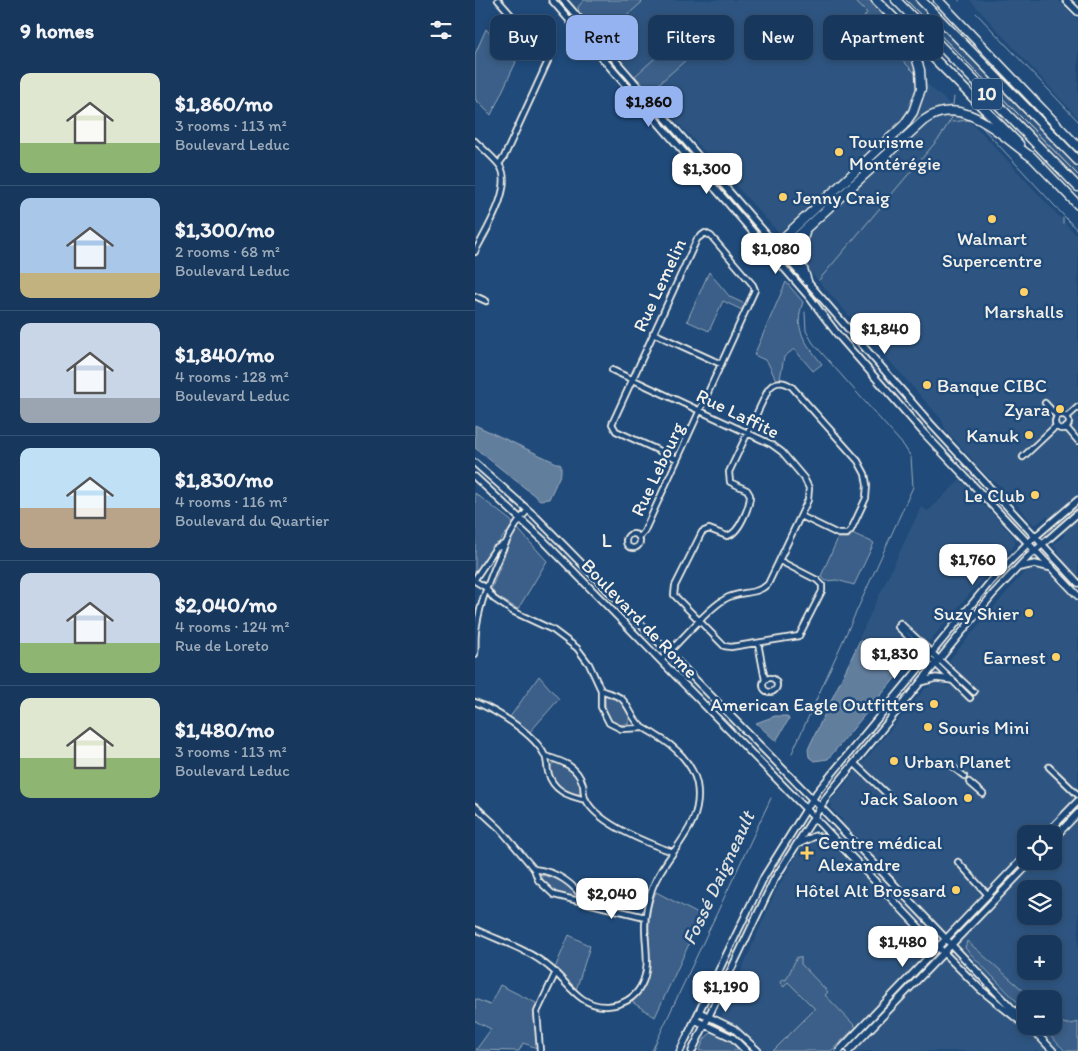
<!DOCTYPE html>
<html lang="en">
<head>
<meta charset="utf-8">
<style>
	:root { --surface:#17385c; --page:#244365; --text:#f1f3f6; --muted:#9eacbb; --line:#365272; --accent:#95b2f1 }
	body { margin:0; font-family:Itim,sans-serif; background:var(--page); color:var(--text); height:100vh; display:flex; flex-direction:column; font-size:19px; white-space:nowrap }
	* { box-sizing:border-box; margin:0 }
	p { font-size:16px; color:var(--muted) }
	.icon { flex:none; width:28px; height:28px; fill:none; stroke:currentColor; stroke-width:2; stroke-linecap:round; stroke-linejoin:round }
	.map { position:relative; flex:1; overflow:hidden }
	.drawer { display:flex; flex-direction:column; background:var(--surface); width:475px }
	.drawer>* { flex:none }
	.hud { position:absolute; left:15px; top:15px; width:475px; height:45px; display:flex; gap:10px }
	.controls { position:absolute; left:542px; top:825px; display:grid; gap:10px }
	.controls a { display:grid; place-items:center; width:45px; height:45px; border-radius:10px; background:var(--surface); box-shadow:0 2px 8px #0003,0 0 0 1px var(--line); font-size:25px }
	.price { position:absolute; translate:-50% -42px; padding:0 11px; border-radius:10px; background:#fff; color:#222; font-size:16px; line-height:32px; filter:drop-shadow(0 1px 2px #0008) }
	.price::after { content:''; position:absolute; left:50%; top:30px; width:15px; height:11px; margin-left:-8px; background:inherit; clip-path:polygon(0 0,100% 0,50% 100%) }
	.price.active { background:var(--accent); color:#111 }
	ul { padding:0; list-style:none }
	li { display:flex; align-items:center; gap:15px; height:125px; padding:0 20px }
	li+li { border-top:1px solid var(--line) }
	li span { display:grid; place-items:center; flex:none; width:140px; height:100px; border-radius:10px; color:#555 }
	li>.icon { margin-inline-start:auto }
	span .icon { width:60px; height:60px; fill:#fffc; stroke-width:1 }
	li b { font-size:21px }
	h2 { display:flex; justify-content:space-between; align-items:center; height:60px; padding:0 20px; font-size:21px }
	.tag { padding:0 18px; border-radius:10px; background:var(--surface); box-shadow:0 2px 8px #0003,0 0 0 1px var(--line); font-size:18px; line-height:45px }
	.tag.active { background:var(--accent); color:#111 }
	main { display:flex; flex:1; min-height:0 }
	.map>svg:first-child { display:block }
	.built { fill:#2d5581; fill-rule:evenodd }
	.green { fill:#3a5f88; stroke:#97a8b8 }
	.water { fill:#627e9d; stroke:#9cacbb }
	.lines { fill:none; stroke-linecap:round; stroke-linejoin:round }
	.stream { stroke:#9cacbb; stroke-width:1 }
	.street-casing { stroke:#f4f1e8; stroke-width:8 }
	.secondary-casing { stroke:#f4f1e8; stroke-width:9 }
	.highway-casing { stroke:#f4f1e8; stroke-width:11 }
	.street { stroke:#1f4a7a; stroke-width:4.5 }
	.secondary { stroke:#1f4a7a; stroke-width:5.5 }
	.highway { stroke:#1f4a7a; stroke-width:8 }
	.tram { stroke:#f4f1e8; stroke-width:1 }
	.poi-dot { fill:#ffd166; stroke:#1f4a7a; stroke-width:2 }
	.labels { text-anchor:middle; stroke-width:5; stroke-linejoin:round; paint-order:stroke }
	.shield { fill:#1f4a7a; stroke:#b4bfc7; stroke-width:1 }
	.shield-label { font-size:18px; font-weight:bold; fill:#f4f1e8 }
	.poi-label { font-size:19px; fill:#f4f1e8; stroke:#1f4a7a; text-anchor:end }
	.street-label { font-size:19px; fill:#f4f1e8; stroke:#1f4a7a }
	.neighbourhood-label { font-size:20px; letter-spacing:1px; fill:#f4f1e8; stroke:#1f4a7a }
	.water-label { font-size:20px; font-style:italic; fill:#dee0dd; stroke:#1f4a7a }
</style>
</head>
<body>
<main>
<section class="drawer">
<h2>9 homes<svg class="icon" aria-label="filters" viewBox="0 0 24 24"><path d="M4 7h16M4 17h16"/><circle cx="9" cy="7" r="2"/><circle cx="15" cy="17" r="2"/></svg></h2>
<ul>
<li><span style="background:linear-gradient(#dfe7d0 70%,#8fb573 0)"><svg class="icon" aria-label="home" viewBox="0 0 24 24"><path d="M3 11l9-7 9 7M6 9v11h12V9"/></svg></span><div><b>$1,860/mo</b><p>3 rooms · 113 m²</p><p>Boulevard Leduc</p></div></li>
<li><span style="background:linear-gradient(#a9c7e8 75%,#c2b280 0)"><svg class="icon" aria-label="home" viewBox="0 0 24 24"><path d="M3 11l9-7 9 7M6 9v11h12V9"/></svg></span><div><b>$1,300/mo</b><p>2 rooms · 68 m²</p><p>Boulevard Leduc</p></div></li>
<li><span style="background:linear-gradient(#c9d6e8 75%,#9aa5b1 0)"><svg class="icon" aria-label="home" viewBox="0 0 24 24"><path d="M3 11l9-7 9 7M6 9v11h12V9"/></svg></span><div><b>$1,840/mo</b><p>4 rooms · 128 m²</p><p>Boulevard Leduc</p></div></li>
<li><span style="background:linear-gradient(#bfe0f5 60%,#b9a48a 0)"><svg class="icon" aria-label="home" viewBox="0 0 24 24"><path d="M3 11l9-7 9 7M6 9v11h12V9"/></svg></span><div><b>$1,830/mo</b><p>4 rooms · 116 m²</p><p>Boulevard du Quartier</p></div></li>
<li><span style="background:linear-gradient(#c9d6e8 70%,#8fb573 0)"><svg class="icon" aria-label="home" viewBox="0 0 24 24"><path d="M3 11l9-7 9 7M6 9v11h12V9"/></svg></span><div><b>$2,040/mo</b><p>4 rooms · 124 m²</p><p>Rue de Loreto</p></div></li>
<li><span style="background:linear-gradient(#dfe7d0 60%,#8fb573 0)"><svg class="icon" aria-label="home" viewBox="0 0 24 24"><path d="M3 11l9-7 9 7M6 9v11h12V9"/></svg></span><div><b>$1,480/mo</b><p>3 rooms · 113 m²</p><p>Boulevard Leduc</p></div></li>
</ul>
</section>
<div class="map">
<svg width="603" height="1051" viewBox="0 0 603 1051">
	<rect width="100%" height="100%" fill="#1f4a7a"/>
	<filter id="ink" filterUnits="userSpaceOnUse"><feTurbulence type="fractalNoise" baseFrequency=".02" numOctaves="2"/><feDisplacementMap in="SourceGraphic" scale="10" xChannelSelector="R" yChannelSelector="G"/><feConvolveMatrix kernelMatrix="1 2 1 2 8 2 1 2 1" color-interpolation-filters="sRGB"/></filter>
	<g filter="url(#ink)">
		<path class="built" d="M92,0H379L410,31L404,37L411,44L413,42L431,65L507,133L603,237V1030L580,1051H231L300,893L326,848L336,840H345L368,820L357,809L356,801L448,691L458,683L467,682L473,687L485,673L474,660L549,572L564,567L574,572L588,557L578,545L590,535L572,516L562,524H558L527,487L514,478L470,429L467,420L331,267L334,240L317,224L305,234L160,76L104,12L103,7L102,11ZM551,834H579V861H551ZM551,889H579V916H551ZM551,944H579V971H551ZM551,999H579V1026H551Z
			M426,0H440L471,31L603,167V182Z
			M495,0H583L603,20V118Z
			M485,480L537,535L540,539V545L503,584L454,642L448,639L432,622L423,618L419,625L424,635L444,656L426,678L384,638L446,507L453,511Z"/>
		<path class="green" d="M109,0H165L167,2L127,38L104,12L103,7Z
			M379,0H394C416,23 436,44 442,75L431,64L414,43L411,45L404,37L409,31L389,17L392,13Z
			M11,29L41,62L16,115L0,99V54Z
			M200,40L213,57L212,59L178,89L173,90L160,76Z
			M234,272L255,297L270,304L267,310L248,301L234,331L212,321Z
			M311,282L328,302C318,330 330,342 347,364L338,371L319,349L309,357L305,379L301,380L292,361L279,355Z
			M0,493L35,520L72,561L43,609L16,593V590L37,536L31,533L0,574Z
			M377,533L399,543L379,585L362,580L351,581L346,576L363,538H374Z
			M64,676L84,699L54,733L35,717Z
			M130,697L144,700L154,715V723C136,730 129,712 130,697Z
			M78,763C91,763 111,781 104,794C89,798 78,781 75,768Z
			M67,875L86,880L100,892V897C88,898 76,890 68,881Z
			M181,892L227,916L180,1017L157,1002C189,972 163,927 181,892Z
			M94,935L115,946L101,990L80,968Z
			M492,941L558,999H551V1011L490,948Z
			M322,957H326V964L353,992L350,995L381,1027L356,1051H298L340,1009L313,982L309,987L305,983L307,979L311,980Z
			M25,985L61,1003L59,1016L62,1048L48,1043L44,1051L1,1050L16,1029L0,1021V999L15,1005Z
			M579,1017C587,1024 593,1026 603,1022V1051H590L566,1026H579Z
			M237,1032L258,1041L267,1051H224L230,1038Z"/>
		<path class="water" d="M0,425L86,465V473L74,499L65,500L0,448Z
			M385,640L422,676L353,759L339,761L334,757L333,749Z
			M300,716H312L314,719L301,741L281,723Z"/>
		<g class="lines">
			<path class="stream" d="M484,0V1
				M501,13L603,121
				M478,105L479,97
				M477,122L493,120L505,125L603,231
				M588,218V223
				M344,280L465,137L478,116
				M317,753L438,487L436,457L429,446L338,343L331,331L330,312
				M177,1051L296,798"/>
			<defs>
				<path id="street" d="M23,0L69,52L73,61L29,157L24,164
					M0,141C8,149 18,157 25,166C39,187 10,232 0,252
					M0,296L11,301
					M178,333L246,364
					M137,370L296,444L307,452L329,478L334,488L333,500L293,584C281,596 264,590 250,599C231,610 203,644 186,660
					M570,403L582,416
					M580 422a7 7 0 1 1 14 0a7 7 0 1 1-14 0Z
					M592,417L603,407
					M591,427L603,441
					M548,457L581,426
					M151 541a7 7 0 1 1 14 0a7 7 0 1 1-14 0Z
					M164,538L169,532L280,290L278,285L236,236L230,233L222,239L137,424L141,431L202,459
					M305,561L342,580L347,585V591L324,636L256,647L249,646L199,595L200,586L227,532L234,529L252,536C264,534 275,506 275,495L272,490L255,482L254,472L293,390C299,381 308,380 317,387L383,461L390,474L392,485L391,498L376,530L372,534H363L326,516
					M0,579L20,549L29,544
					M0,581L10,587L19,599L37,611L78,630L102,648L114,664L126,690V707L134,723L146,729L168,728
					M425,623L499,692
					M423,627L495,698
					M283,643L290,680
					M0,654C1,646 0,638 1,631C5,597 30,534 53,510
					M288 685a7 7 0 1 1 14 0a7 7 0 1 1-14 0Z
					M0,702C22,711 60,734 70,756C72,760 72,767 73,772C78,791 93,796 111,800
					M70,756C87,761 103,766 108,785C109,789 108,796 111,800C123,824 174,844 198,852
					M379,763L414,796
					M474,764L489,776
					M574,767L603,795
					M494,782L508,794
					M0,806L25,829L59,869L63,880L79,895L170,917
					M483,862L513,895
					M59,869C83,872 98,883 111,902
					M0,929C24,941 53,949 74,967C93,982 104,1007 132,1006C146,1005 159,999 166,986C176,967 170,947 170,926C170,914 173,901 177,889C190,852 230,829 222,784C218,764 200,746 182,736C177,732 171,730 166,726C157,719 155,707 147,699C141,694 132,693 126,690
					M65,1051L62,1012L81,972"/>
				<path id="secondary" d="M77,0L335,298L363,335L447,431L603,596
					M88,0L455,423L603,583
					M591,0L603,12
					M0,463L61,517L353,815L550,1022
					M0,477L68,540L331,809L456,940L505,989L562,1035
					M545,567L560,564L577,568
					M446,682L461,678L477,680
					M571,834L603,801
					M579,838L603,813
					M321,845L340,836L361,841
					M224,1012L259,1029L283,1051
					M220,1020L258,1038L271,1051
					M561,1033L578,1051
					M205,1051L289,877L342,792L516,581L554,542L603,500
					M217,1051L299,880L353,795L518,594L553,557L603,513
					M364,1051L551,855
					M374,1051L557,861"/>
				<path id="highway" d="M401,0L544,144
					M421,0L603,187
					M446,0L603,161
					M463,0L603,147
					M556,156L603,205
					M330,233L323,254L332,281
					M294,251L371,180L429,125L438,112L446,89L445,70L441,57L424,24
					M300,257L448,121C487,91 527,137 558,158"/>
			</defs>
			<use href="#street" class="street-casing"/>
			<use href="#secondary" class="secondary-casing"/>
			<use href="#highway" class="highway-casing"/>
			<use href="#street" class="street"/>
			<use href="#secondary" class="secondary"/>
			<use href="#highway" class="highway"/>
			<path class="tram" d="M431,0L603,175"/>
		</g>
	</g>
	<g class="poi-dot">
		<circle cx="364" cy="152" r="5"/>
		<circle cx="308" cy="197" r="5"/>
		<circle cx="517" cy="219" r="5"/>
		<circle cx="549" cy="292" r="5"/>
		<circle cx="452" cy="385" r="5"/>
		<circle cx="585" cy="409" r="5"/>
		<circle cx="554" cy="435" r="5"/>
		<circle cx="560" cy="495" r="5"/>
		<circle cx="554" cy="613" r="5"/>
		<circle cx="581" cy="657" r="5"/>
		<circle cx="459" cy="704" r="5"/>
		<circle cx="453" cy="727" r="5"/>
		<circle cx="419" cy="761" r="5"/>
		<circle cx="493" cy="798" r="5"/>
		<path d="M329.5 845.5h5v5h5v5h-5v5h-5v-5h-5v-5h5z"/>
		<circle cx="481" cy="890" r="5"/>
	</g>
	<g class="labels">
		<rect class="shield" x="497" y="78.5" width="30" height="31" rx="4"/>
		<g class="shield-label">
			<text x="512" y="100">10</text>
		</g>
		<g class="poi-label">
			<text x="374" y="148" text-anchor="start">Tourisme<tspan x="374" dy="22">Montérégie</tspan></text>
			<text x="318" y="204" text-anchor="start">Jenny Craig</text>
			<text x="517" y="245" text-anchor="middle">Walmart<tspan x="517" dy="22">Supercentre</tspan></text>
			<text x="549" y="318" text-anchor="middle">Marshalls</text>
			<text x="462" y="392" text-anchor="start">Banque CIBC</text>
			<text x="575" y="416">Zyara</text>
			<text x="544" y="442">Kanuk</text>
			<text x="550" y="502">Le Club</text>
			<text x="544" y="620">Suzy Shier</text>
			<text x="571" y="664">Earnest</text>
			<text x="449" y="711">American Eagle Outfitters</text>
			<text x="463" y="734" text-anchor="start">Souris Mini</text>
			<text x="429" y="768" text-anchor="start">Urban Planet</text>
			<text x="483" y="805">Jack Saloon</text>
			<text x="343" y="849" text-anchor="start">Centre médical<tspan x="343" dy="22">Alexandre</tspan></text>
			<text x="471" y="897">Hôtel Alt Brossard</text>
		</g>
		<g class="street-label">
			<text transform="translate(184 285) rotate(-65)" y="7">Rue Lemelin</text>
			<text transform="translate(263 413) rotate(26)" y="7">Rue Laffite</text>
			<text transform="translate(182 469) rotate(-65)" y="7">Rue Lebourg</text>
			<text transform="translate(165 618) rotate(46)" y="7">Boulevard de Rome</text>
		</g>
		<g class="neighbourhood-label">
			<text x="132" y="547">L</text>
		</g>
		<g class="water-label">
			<text transform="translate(243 878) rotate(-65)" y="7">Fossé Daigneault</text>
		</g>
	</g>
</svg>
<div class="controls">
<a><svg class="icon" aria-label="locate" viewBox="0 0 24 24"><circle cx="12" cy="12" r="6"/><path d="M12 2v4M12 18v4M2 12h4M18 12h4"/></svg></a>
<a><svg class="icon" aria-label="layers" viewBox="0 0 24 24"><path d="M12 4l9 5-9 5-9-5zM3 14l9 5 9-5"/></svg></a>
<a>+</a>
<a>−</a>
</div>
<b class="price active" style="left:174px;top:128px">$1,860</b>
<b class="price" style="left:232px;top:195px">$1,300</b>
<b class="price" style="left:301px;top:275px">$1,080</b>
<b class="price" style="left:410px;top:355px">$1,840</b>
<b class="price" style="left:498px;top:586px">$1,760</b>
<b class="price" style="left:420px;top:680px">$1,830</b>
<b class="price" style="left:137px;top:920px">$2,040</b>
<b class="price" style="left:428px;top:968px">$1,480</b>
<b class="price" style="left:251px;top:1013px">$1,190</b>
<div class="hud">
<a class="tag">Buy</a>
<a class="tag active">Rent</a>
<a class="tag">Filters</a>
<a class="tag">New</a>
<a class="tag">Apartment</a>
</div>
</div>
</main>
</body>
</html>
